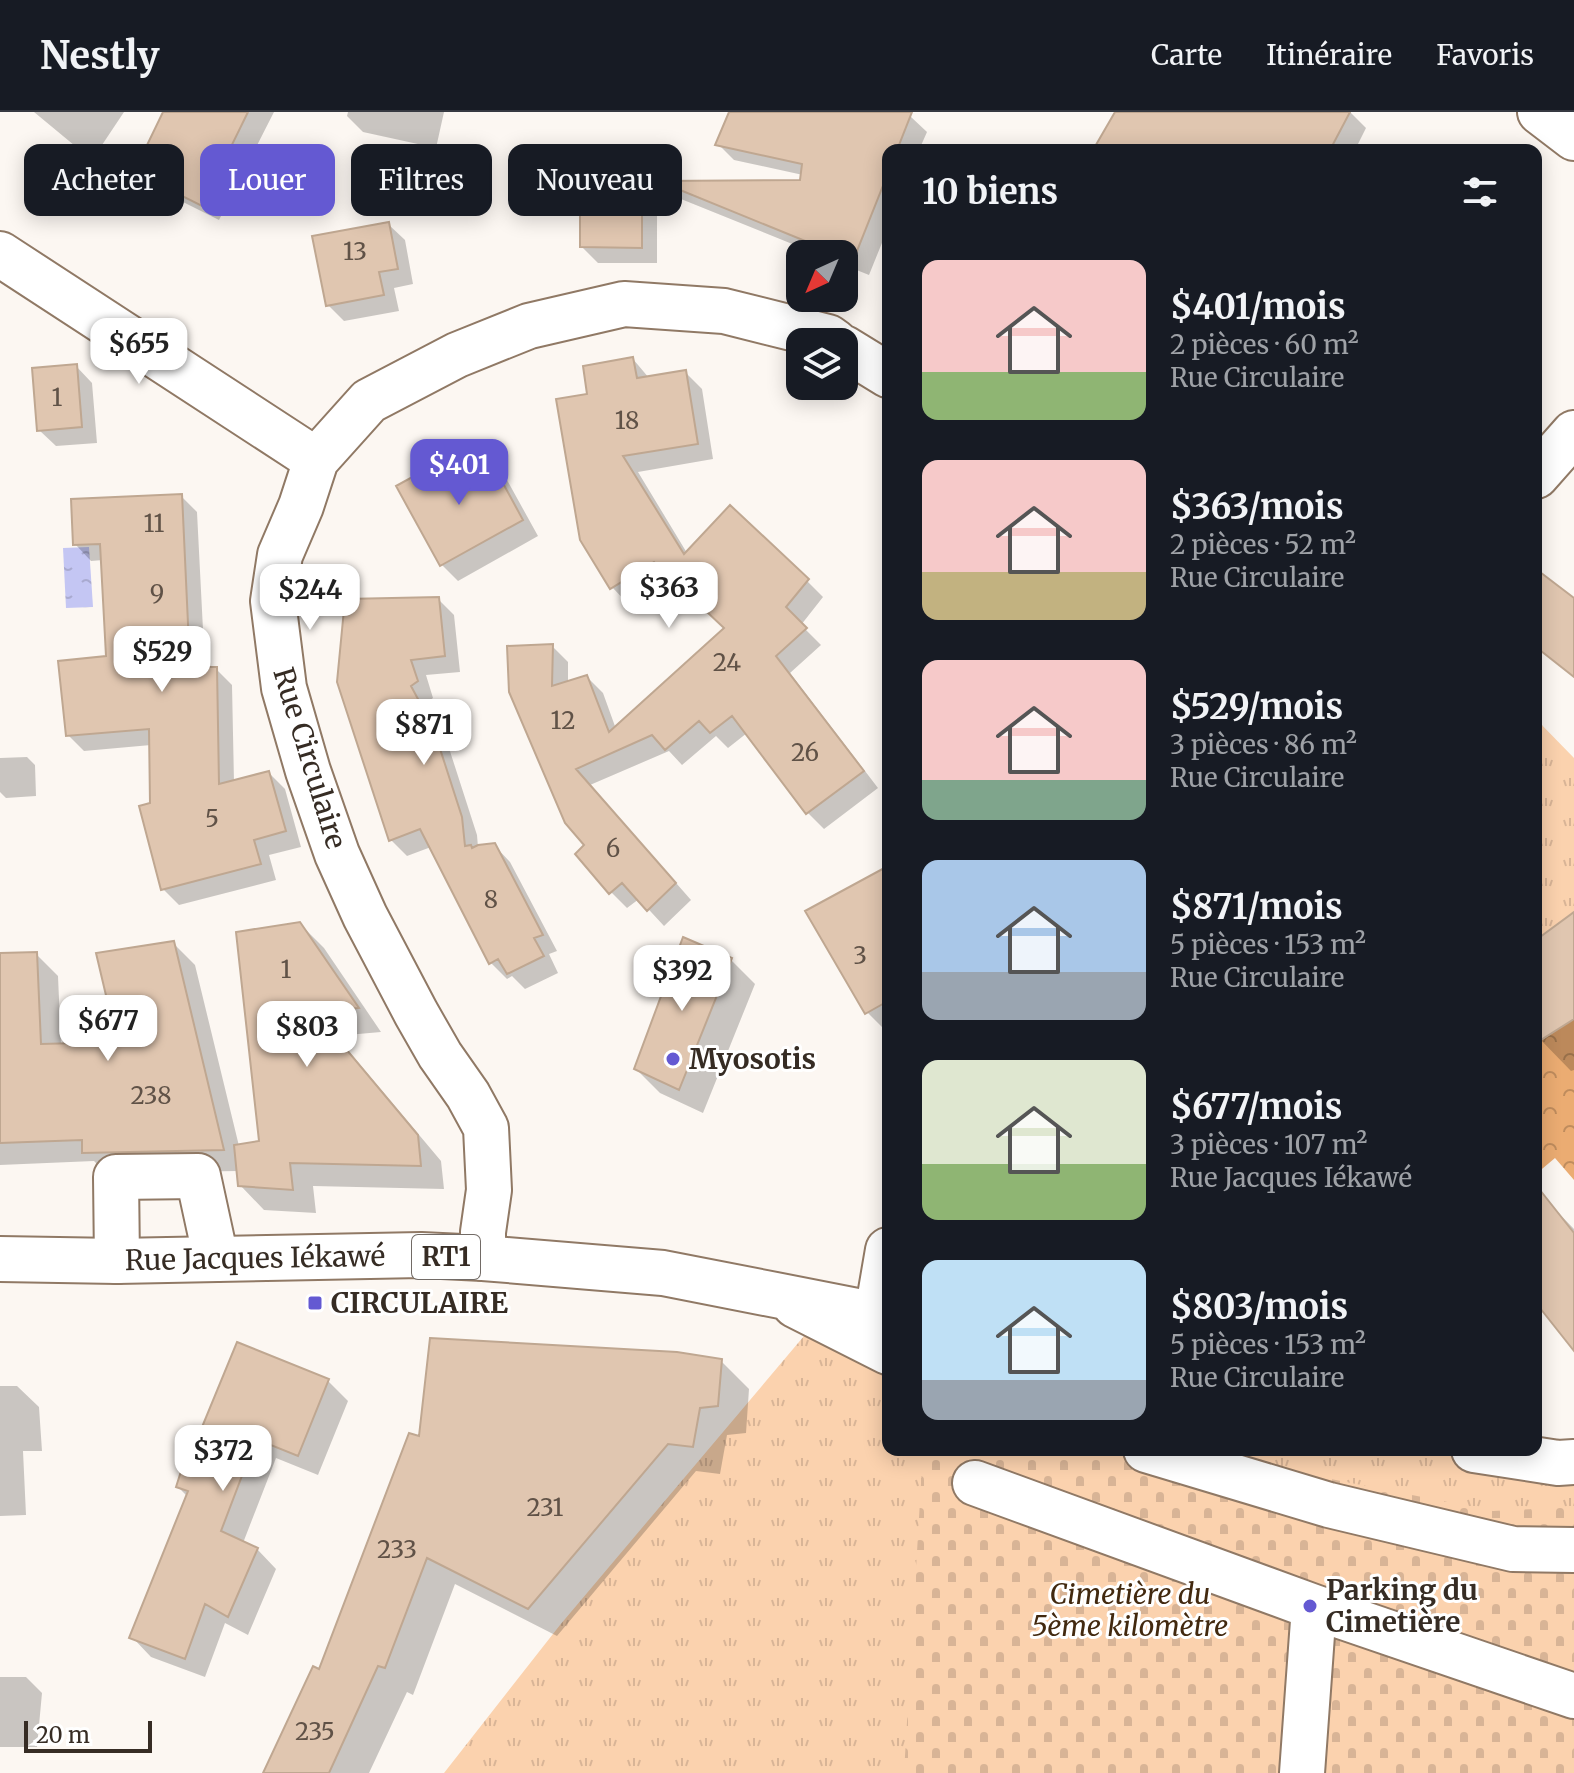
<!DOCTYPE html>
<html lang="fr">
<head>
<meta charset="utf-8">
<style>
	:root { --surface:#171b24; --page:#20242c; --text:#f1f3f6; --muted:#9ea1a6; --line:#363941; --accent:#6459d2 }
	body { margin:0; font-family:Merriweather,serif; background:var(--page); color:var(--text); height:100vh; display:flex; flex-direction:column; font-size:30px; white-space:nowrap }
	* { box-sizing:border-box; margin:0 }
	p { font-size:26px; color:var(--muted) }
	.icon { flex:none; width:44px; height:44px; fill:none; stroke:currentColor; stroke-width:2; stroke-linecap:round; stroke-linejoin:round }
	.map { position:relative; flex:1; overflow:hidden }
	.side { position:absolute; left:882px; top:32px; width:660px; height:1312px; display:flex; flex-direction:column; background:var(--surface); border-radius:16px; box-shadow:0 4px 20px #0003 }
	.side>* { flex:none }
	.guide { position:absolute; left:24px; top:32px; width:738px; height:72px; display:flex; gap:16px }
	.needle { width:52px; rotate:224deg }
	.buttons { position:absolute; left:786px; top:128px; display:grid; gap:16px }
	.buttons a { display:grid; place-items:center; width:72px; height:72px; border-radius:16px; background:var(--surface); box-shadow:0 4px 20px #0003; font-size:40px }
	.scale { position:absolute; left:24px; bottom:20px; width:128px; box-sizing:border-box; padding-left:8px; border:4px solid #362c24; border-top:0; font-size:22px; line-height:28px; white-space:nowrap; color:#362c24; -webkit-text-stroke:6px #fff; paint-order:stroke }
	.price { position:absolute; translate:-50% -68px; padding:0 18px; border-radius:16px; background:#fff; color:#222; font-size:26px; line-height:52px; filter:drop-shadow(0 2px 4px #0008) }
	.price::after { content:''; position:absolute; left:50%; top:48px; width:24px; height:18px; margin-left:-12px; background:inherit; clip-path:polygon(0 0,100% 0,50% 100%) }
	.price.current { background:var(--accent); color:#fff }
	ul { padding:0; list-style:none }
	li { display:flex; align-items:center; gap:24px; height:200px; padding:0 40px }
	li span { display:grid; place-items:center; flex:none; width:224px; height:160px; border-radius:16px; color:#555 }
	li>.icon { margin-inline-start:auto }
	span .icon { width:96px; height:96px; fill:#fffc; stroke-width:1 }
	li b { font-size:34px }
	h2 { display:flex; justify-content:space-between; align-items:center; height:96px; padding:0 40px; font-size:34px }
	.tag { padding:0 28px; border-radius:16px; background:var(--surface); box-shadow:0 4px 20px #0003; font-size:28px; line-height:72px }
	.tag.current { background:var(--accent); color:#fff }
	header { display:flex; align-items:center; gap:48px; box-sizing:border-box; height:112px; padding:0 40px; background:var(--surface); border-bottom:2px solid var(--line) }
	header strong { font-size:38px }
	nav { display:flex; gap:44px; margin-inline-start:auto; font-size:28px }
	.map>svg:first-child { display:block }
	.grass { fill:url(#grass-tufts) }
	.forest { fill:url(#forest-crowns) }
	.cemetery { fill:url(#cemetery-stones) }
	.water { fill:url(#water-ripples) }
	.shadow { fill:#0003 }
	.building { fill:#e0c6b0; stroke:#bfa791; stroke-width:2 }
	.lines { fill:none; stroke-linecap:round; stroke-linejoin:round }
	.minor-casing { stroke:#907965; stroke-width:48 }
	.major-casing { stroke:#907965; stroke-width:48 }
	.minor { stroke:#fff; stroke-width:44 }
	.major { stroke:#fff; stroke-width:44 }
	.poi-dot { fill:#6459d2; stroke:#fff; stroke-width:3 }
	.labels { text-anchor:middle; stroke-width:6; stroke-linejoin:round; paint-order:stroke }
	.number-label { font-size:24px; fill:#605247 }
	.shield { fill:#fff; stroke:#726b66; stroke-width:2 }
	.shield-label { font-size:26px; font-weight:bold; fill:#362c24 }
	.street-label { font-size:28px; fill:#362c24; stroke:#fff }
	.poi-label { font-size:28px; font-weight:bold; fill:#362c24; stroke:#fff; text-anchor:start }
	.park-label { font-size:28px; font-style:italic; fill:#42290f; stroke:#fff }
</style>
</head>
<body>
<header>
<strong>Nestly</strong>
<nav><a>Carte</a><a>Itinéraire</a><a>Favoris</a></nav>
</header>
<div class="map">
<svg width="1574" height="1661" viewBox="0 0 1574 1661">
	<defs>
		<pattern id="grass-tufts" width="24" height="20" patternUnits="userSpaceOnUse" patternTransform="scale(2)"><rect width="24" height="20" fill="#fbd2ae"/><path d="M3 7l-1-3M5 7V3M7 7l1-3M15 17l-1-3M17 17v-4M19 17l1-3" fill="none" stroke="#d8b496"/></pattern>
		<pattern id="forest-crowns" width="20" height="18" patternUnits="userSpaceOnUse" patternTransform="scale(2)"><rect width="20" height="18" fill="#ebac72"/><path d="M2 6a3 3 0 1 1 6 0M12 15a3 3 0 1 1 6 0" fill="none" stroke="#bf8c5d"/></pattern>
		<pattern id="cemetery-stones" width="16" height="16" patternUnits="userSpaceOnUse" patternTransform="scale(2)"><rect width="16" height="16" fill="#fbd2ae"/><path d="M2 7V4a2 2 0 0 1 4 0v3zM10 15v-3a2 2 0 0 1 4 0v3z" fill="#d8b496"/></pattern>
		<pattern id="water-ripples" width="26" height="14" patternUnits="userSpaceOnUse" patternTransform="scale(2)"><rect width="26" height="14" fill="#c4c6f3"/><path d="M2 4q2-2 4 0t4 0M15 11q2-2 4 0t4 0" fill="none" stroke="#a9aad0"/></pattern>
	</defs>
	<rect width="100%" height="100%" fill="#fcf7f2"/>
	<path class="grass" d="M1536,607L1574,646V800L1536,828Z
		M782,1186L823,1232L888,1262V1338H966L1084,1661H444L560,1513L804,1224Z
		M1089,1338H1474L1574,1350V1509Z"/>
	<path class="forest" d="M1574,907V1068L1555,1046L1536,1062V932Z"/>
	<path class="cemetery" d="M923,1338H1184L1493,1399L1574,1395V1661H904Z"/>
	<path class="water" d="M89,435L93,495L66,496L63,436Z"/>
	<path class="shadow" d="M34,0H124L92,48Z
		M166,0H274L219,108L153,75L137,59Z
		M348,0H444L436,36L363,20L347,4Z
		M731,0H902L910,4L927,20L919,38H888V116L869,163L844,153V142H817L676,85L663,71L802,70L803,63L734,48L718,32Z
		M1118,0H1350L1366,16L1355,38H1099Z
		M641,70L657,86V151H598L582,135L598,100Z
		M388,112L405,128L413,172L394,176L399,199L344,209L328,193Z
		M633,247L649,266L685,260L702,277L713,347L638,360L687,441L807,469L823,485L801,513L821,533L790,561L878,676L824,717L808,701L747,621L728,636L716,624L682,653L669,639L590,673L691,788L664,814L639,787L627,796L611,780L511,579L552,534L568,550V571L587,565L603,581L616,617L727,517L672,465L628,492L612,475L590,284Z
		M76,254L92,271L97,331L56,334L39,318Z
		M486,343L502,359L538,424L458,469L442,453L436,355L446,365Z
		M181,384L197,400L205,557H216L232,573L234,670L269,661L285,677L301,735L269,743L276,768L179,793L163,777L152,693L151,633L84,639L68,623L108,546L103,448L91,449L75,432Z
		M438,487L454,503L460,560L426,563L433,586L426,591L448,633L477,723L478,735L494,733L510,750L557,839L549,842L558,861L525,877L512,864L507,867L491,851L431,735L407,744L391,728L339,570Z
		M27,645L35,653L36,684L6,686L0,680V646Z
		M888,769V914L883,916L867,900Z
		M1574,802V958L1571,959L1536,923V830Z
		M300,812L324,836L381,920L336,924L441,1049L444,1077L313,1074L316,1101L264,1098L240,1073L239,1059L106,1061L94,1049L0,1053V843L36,842L58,864L61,933L119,932L173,831L195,853L239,1034L261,1030Z
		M731,848L755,872L703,1001L660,981L636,957Z
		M1544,1086L1574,1117V1233L1536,1189V1092Z
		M721,1249L749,1277L746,1321L727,1323L720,1362L696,1359L557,1524L455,1472L413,1583L407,1580L369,1661H265L320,1560L420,1327Z
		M328,1269L348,1289L318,1363L276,1346L243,1431L257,1437L276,1457L248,1523L225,1511L205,1565L151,1545L132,1525L188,1385L178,1375L202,1323Z
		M0,1274H17L39,1295L42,1339H23L26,1403L0,1404Z
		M0,1565H26L42,1581L37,1635H0Z"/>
	<path class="building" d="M163,0H248L202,94L134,60Z
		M729,0H912L897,38H888V61L853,149L844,145V142H837L658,69L800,68L802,52L715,33Z
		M1115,0H1350L1330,38H1093Z
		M596,68H642V136L580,135V97L596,98Z
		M389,110L398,157L379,160L384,183L326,194L312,124Z
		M633,245L637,266L686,258L698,332L623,344L684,442L730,393L809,467L786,495L807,516L776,544L864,659L806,702L732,604L710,621L699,609L665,638L652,623L576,657L676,771L647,799L622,771L609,782L575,742L584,733L565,711L509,580L507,534L553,532L552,574L587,563L609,620L724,516L654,450L610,477L580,428L556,287L587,282L583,254Z
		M77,252L82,315L37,319L32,256Z
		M486,340L523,408L440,454L396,374L436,352L443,364Z
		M182,382L190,555H217L219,672L269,659L286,719L254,728L261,752L161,778L139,694L150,691L149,617L66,624L58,549L106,544L100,432L73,433L71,387Z
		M1536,457L1574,486V565L1536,535Z
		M439,485L445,544L411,548L418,569L411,574L433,615L462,705L465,734L471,733L472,736L478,733L495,731L543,823L534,826L544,844L507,862L498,847L489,852L420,717L389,729L337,570L345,487Z
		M888,754V889L865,902L805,799Z
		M1574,800V907L1536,931V828Z
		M300,810L359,896L315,900L418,1023L421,1054L290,1051L293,1078L238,1074L234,1033L259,1029L236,820Z
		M683,825L732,846L679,978L634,957Z
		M174,829L224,1038L82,1041V1028L0,1031V841L37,840L41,932L117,930L96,841Z
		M1536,1073L1574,1121V1239L1536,1191Z
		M430,1226L677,1240L722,1247L718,1294L700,1296L693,1335L668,1332L528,1497L427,1446L385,1556L378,1554L329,1661H263L313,1554L319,1557L409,1321L419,1324Z
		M237,1230L329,1267L298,1344L256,1327L221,1419L258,1436L228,1505L205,1492L185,1547L129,1526L188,1379L176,1375L194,1318L200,1320Z"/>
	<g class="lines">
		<defs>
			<path id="minor" d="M1540,0L1574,26
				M0,142L316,348
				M844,236L888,263
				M1536,364L1574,321
				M483,1146V1120L489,1078L486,1016L468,983L440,943L416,901L365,804L337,742L308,659L284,576L273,489L280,443L301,394L316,348L369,289L457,243L529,214L624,192L724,199L828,225L835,230
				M117,1149L116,1065L198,1064L216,1147
				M795,1193L888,1240
				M877,1202L888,1138
				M1146,1338L1329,1393L1513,1437L1574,1438
				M975,1371L1314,1495L1574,1584
				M1302,1661L1314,1495"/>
			<path id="major" d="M0,1147L117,1149L421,1143L483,1146L663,1161L888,1205
				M1474,1338L1558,1351L1574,1350"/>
		</defs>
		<use href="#minor" class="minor-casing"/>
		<use href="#major" class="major-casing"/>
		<use href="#minor" class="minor"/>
		<use href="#major" class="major"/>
	</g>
	<g class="poi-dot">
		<circle cx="673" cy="947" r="8"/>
		<rect x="307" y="1183" width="16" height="16" rx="4"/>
		<circle cx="1310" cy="1494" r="8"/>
	</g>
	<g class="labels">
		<g class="number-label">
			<text x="355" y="148">13</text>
			<text x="57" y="294">1</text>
			<text x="627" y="317">18</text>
			<text x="154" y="420">11</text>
			<text x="157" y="490">9</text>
			<text x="727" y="559">24</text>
			<text x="563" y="617">12</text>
			<text x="805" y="649">26</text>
			<text x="212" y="715">5</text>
			<text x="613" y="745">6</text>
			<text x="491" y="796">8</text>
			<text x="860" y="852">3</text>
			<text x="286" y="866">1</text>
			<text x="151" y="992">238</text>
			<text x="545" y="1404">231</text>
			<text x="397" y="1446">233</text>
			<text x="315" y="1628">235</text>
		</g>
		<rect class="shield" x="412" y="1123" width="68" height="44" rx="6"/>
		<g class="shield-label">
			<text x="446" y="1154">RT1</text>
		</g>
		<g class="street-label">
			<text transform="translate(310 646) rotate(73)" y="10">Rue Circulaire</text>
			<text transform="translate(255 1146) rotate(-1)" y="10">Rue Jacques Iékawé</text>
		</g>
		<g class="poi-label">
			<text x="689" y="957">Myosotis</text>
			<text x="331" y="1201">CIRCULAIRE</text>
			<text x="1326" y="1488">Parking du<tspan x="1326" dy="32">Cimetière</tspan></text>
		</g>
		<g class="park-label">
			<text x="1130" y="1492">Cimetière du<tspan x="1130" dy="32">5ème kilomètre</tspan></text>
		</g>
	</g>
</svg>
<div class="buttons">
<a><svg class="needle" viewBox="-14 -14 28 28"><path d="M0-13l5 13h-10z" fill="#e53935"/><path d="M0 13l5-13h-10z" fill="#9ea1a6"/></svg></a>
<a><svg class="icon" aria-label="layers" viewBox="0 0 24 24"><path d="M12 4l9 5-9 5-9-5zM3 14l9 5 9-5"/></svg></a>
</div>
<div class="scale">20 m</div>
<b class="price" style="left:139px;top:274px">$655</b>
<b class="price current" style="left:459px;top:395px">$401</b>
<b class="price" style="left:669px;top:518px">$363</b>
<b class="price" style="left:310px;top:520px">$244</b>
<b class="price" style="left:162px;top:582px">$529</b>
<b class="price" style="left:424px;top:655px">$871</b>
<b class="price" style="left:682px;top:901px">$392</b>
<b class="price" style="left:108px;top:951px">$677</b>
<b class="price" style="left:307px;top:957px">$803</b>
<b class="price" style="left:223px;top:1381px">$372</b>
<div class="guide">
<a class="tag">Acheter</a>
<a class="tag current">Louer</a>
<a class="tag">Filtres</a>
<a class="tag">Nouveau</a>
</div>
<section class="side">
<h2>10 biens<svg class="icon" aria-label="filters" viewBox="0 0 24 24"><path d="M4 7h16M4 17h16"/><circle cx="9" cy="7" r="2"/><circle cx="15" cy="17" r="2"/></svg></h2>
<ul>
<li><span style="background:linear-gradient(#f6c9c9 70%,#8fb573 0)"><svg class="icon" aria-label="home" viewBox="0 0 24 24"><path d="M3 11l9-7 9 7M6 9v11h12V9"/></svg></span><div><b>$401/mois</b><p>2 pièces · 60 m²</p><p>Rue Circulaire</p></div></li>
<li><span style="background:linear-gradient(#f6c9c9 70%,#c2b280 0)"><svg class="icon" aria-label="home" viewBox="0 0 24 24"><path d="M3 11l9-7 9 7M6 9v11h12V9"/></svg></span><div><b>$363/mois</b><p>2 pièces · 52 m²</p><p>Rue Circulaire</p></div></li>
<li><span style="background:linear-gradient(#f6c9c9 75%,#7fa58c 0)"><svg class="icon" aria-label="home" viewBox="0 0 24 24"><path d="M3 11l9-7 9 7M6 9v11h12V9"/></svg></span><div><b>$529/mois</b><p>3 pièces · 86 m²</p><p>Rue Circulaire</p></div></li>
<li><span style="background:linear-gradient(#a9c7e8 70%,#9aa5b1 0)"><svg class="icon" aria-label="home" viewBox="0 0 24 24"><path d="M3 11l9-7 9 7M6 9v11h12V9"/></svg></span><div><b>$871/mois</b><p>5 pièces · 153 m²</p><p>Rue Circulaire</p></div></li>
<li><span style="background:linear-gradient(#dfe7d0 65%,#8fb573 0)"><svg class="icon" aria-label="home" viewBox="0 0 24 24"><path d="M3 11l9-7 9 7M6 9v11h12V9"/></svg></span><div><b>$677/mois</b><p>3 pièces · 107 m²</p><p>Rue Jacques Iékawé</p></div></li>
<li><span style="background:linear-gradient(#bfe0f5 75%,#9aa5b1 0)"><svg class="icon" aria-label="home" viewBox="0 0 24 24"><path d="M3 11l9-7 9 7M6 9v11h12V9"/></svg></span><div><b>$803/mois</b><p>5 pièces · 153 m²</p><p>Rue Circulaire</p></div></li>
</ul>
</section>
</div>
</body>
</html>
